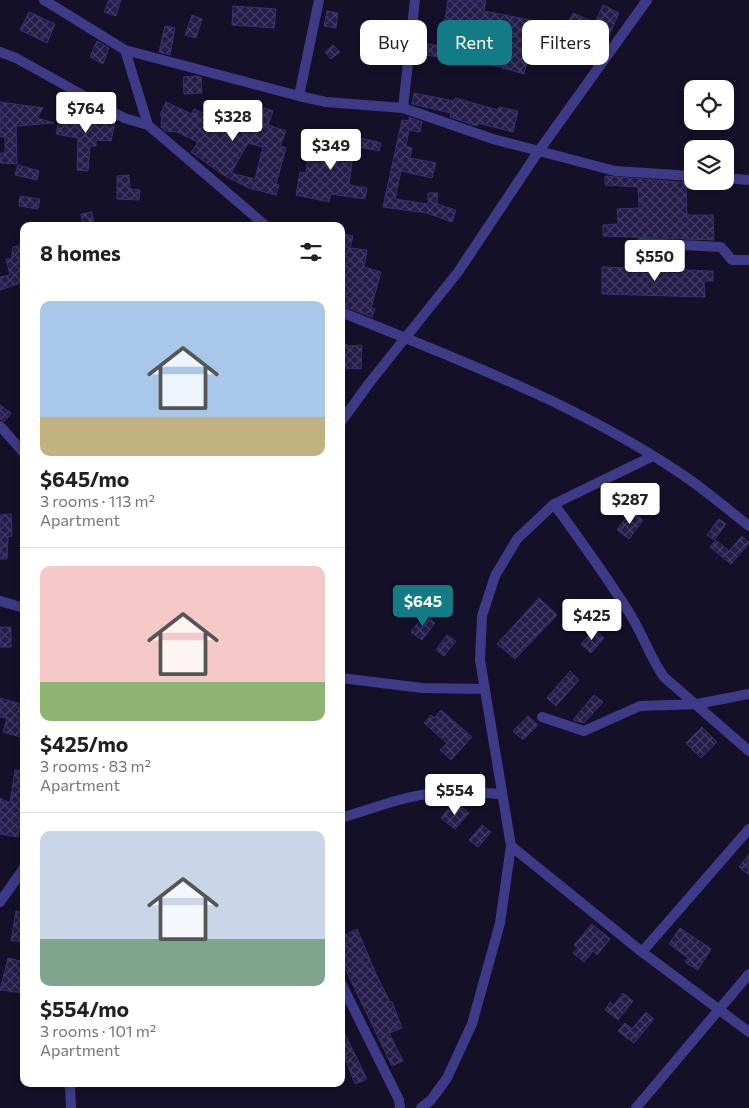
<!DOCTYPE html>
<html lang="en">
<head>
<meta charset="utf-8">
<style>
	:root { --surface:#fff; --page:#f6f6f6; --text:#202124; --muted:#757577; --line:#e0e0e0; --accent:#137b86 }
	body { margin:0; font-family:Commissioner,sans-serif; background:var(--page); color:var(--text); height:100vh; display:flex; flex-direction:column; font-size:19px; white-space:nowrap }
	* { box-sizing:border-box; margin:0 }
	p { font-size:16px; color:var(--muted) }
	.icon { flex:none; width:28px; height:28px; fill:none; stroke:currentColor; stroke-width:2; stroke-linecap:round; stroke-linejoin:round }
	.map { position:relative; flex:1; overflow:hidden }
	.drawer { position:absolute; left:20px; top:222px; width:325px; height:865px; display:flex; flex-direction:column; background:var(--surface); border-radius:10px; box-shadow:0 2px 8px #0003 }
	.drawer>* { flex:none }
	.top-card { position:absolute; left:360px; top:20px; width:314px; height:45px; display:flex; gap:10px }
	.fabs { position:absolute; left:684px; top:80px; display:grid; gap:10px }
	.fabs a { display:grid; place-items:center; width:50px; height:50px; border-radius:10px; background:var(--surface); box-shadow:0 2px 8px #0003; font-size:25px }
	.price { position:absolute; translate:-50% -42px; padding:0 11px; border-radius:5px; background:#fff; color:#222; font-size:16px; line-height:32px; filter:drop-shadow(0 1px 2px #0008) }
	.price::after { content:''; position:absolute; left:50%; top:30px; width:15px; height:11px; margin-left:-8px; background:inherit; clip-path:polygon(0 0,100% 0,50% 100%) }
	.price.current { background:var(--accent); color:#fff }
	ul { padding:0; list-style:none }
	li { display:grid; align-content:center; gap:10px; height:265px; padding:0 20px }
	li+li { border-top:1px solid var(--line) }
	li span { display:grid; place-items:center; height:155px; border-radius:10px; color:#555 }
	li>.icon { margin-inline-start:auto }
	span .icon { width:90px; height:90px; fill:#fffc; stroke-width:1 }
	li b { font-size:21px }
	h2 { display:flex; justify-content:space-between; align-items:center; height:60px; padding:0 20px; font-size:21px }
	.chip { padding:0 18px; border-radius:10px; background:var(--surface); box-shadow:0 2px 8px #0003; font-size:18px; line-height:45px }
	.chip.current { background:var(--accent); color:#fff }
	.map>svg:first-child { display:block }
	.building { fill:url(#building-cross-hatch); stroke:#3b2e75; fill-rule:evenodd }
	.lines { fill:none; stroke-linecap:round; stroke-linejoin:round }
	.street { stroke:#3d3b87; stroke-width:10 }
</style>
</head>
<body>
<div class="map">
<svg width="749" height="1108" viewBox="0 0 749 1108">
	<defs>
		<pattern id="building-cross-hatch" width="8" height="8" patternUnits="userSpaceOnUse" patternTransform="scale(1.25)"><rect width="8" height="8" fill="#241c49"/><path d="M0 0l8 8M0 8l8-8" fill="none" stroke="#433c64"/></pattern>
	</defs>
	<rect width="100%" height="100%" fill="#141028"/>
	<path class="building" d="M109,0H121L116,16L104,12Z
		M448,0H486L484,11L530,20L523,53L529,54L524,74L461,56L460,61L421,54L423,43L451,48L455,22L445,20Z
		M603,5L619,13L605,44L566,26L573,13L595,23Z
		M233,6L276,9L274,28L232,25Z
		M327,11L338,13L336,28L324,26Z
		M29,12L55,24L47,43L20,30Z
		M192,15L202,19L196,38L185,35Z
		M165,26L175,28L170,55L159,52Z
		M97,41L109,48L103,64L90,57Z
		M333,45L340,52L331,59L325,52Z
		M196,76L201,77L202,93L184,94L183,77Z
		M414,93L454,101L455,98L498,110L499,107L518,111L513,132L478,123L477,126L450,117L451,113L412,104Z
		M0,102L43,108L37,118L54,123L16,126L17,164L0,163V153H5V137H0Z
		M166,102L192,114L194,109L210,116V103L227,102L261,117L264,108L273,111L268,125L286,131L280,146L286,148L276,184L279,185L276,195L249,188L225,176L191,152L198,142L177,132L165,131L161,127L162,116L160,115ZM248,143L263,147L255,179L231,173Z
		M94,109L115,121L111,141L96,140V146H90L88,171L77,170L78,138L56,134L61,111L71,113L70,119L88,126Z
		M409,117L422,122L420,132L409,130L406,146L412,148L410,158L436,163L432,178L401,171L395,199L428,204V193H438L437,204L456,210L452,222L427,213L383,207L402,120L409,121Z
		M304,133L312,134L311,139L319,140L317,152L343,156L348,135L381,143L379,151L354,146L349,185L367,188L365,199L331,194L329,202L296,195L300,172L306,173L309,147L301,145Z
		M18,165L39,171L37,180L15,175Z
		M129,175L130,189L140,190L139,200L117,199V176Z
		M605,176L692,183V188L686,187L687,215H713L714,240L603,236V225L618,224L617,209L639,208L638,187L605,185Z
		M20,196L40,199L38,209L19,206Z
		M92,212L94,226H83L81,214Z
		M343,234L353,236L350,248L367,250L364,267L381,272L371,308L375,309L372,317L341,305Z
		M24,245V282L0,290V277L10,275L6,259H11L13,247Z
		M602,267L713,271V281H704L705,297L602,294Z
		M341,342L350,346L362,345L361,369L341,368Z
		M0,405L11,413L5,421L0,419Z
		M631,511L643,520L629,539L617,530Z
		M11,514L12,536L8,537L7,559H0V515Z
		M719,519L726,524L714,540L707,535Z
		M742,536L749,543L731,564L710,547L716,540L729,551Z
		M539,598L557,615L515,659L497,644Z
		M424,615L435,623L422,640L411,632Z
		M0,627H11V647H0Z
		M594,629L604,638L591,653L581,644Z
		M447,635L456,641L444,656L436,650Z
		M570,671L579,680L556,706L547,698Z
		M594,695L603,702L584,723L573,720Z
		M0,698L24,705L18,724L24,726V738L3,732L7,718L0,717Z
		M441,710L472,737L451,760L440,750L447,743L424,723L431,715L434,718Z
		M528,716L538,725L523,740L513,731Z
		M702,727L717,742L701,758L686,743Z
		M15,770L24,771V818L21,817L18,837L0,834V798L10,803Z
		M458,804L469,813L455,829L441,818L448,809L452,812Z
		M482,825L491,832L478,847L469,840Z
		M749,854V875L739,867Z
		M16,911L24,913V941H11Z
		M592,924L610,939L597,955L593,951L584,962L573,953L578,948L574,945Z
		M680,928L711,949L698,970L685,962L688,958L669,944Z
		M357,929L376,974L390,1002H392L402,1028L389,1033L403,1061L392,1066L341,960V937Z
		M8,958L24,962V993L0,990Z
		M623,993L633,1001L618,1020L605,1010L610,1002L614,1005Z
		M646,1012L654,1019L634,1043L618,1031L625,1023L632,1029Z
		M341,1026L367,1079L355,1084L344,1055L341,1057Z"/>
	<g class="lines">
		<path class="street" d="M44,0L125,50L148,125
			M125,50L299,96L326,102L403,108L493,139L615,171L692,176
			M0,52L16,58L124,118L148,125L266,226
			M299,96L319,0
			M403,108L415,0
			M725,178L749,180
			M641,243L721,247L732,260H749
			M341,312C457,359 575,403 680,473C704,489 726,508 749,526
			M341,422L370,382L458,272L538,152L647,0
			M0,426L24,453
			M554,504C581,542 609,579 633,619C644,638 651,659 664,677L749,751
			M0,601L24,608
			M341,678L422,688L485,689
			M542,717L584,731L640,706L697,704L749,694
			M341,818C372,809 403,796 435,793C457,790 479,793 501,794
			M511,846L642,952L749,1032
			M0,902L24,868
			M642,952L749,829
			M341,983L399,1100L400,1108
			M70,1084L71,1108
			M421,1108L431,1100L447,1078L472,1024L500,923L511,846L480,660L482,616L495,576L517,539L554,504L653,456
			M636,1108L749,974"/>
	</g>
</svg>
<div class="fabs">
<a><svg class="icon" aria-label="locate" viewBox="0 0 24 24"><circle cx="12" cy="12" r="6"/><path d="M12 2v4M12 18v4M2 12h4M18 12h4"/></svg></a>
<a><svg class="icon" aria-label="layers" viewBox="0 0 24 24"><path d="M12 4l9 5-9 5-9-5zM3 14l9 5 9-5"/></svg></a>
</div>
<b class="price" style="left:86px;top:134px">$764</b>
<b class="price" style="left:233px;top:142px">$328</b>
<b class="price" style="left:331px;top:171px">$349</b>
<b class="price" style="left:655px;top:282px">$550</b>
<b class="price" style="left:630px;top:525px">$287</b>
<b class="price current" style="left:423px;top:627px">$645</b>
<b class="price" style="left:592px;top:641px">$425</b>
<b class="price" style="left:455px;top:816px">$554</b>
<div class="top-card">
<a class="chip">Buy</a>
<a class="chip current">Rent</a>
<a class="chip">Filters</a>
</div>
<section class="drawer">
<h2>8 homes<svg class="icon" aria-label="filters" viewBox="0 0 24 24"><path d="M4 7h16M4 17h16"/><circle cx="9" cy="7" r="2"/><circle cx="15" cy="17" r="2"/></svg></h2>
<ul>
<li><span style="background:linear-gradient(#a9c7e8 75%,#c2b280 0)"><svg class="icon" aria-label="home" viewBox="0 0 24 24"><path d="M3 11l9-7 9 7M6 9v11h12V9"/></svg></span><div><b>$645/mo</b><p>3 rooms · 113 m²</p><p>Apartment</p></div></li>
<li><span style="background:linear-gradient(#f6c9c9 75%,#8fb573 0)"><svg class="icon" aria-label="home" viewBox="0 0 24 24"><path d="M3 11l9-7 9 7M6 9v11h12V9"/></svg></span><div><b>$425/mo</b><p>3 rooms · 83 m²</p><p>Apartment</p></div></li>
<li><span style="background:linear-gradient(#c9d6e8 70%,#7fa58c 0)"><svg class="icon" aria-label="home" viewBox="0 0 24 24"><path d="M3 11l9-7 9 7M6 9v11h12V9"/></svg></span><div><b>$554/mo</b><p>3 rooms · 101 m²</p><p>Apartment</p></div></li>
</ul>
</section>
</div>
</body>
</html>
